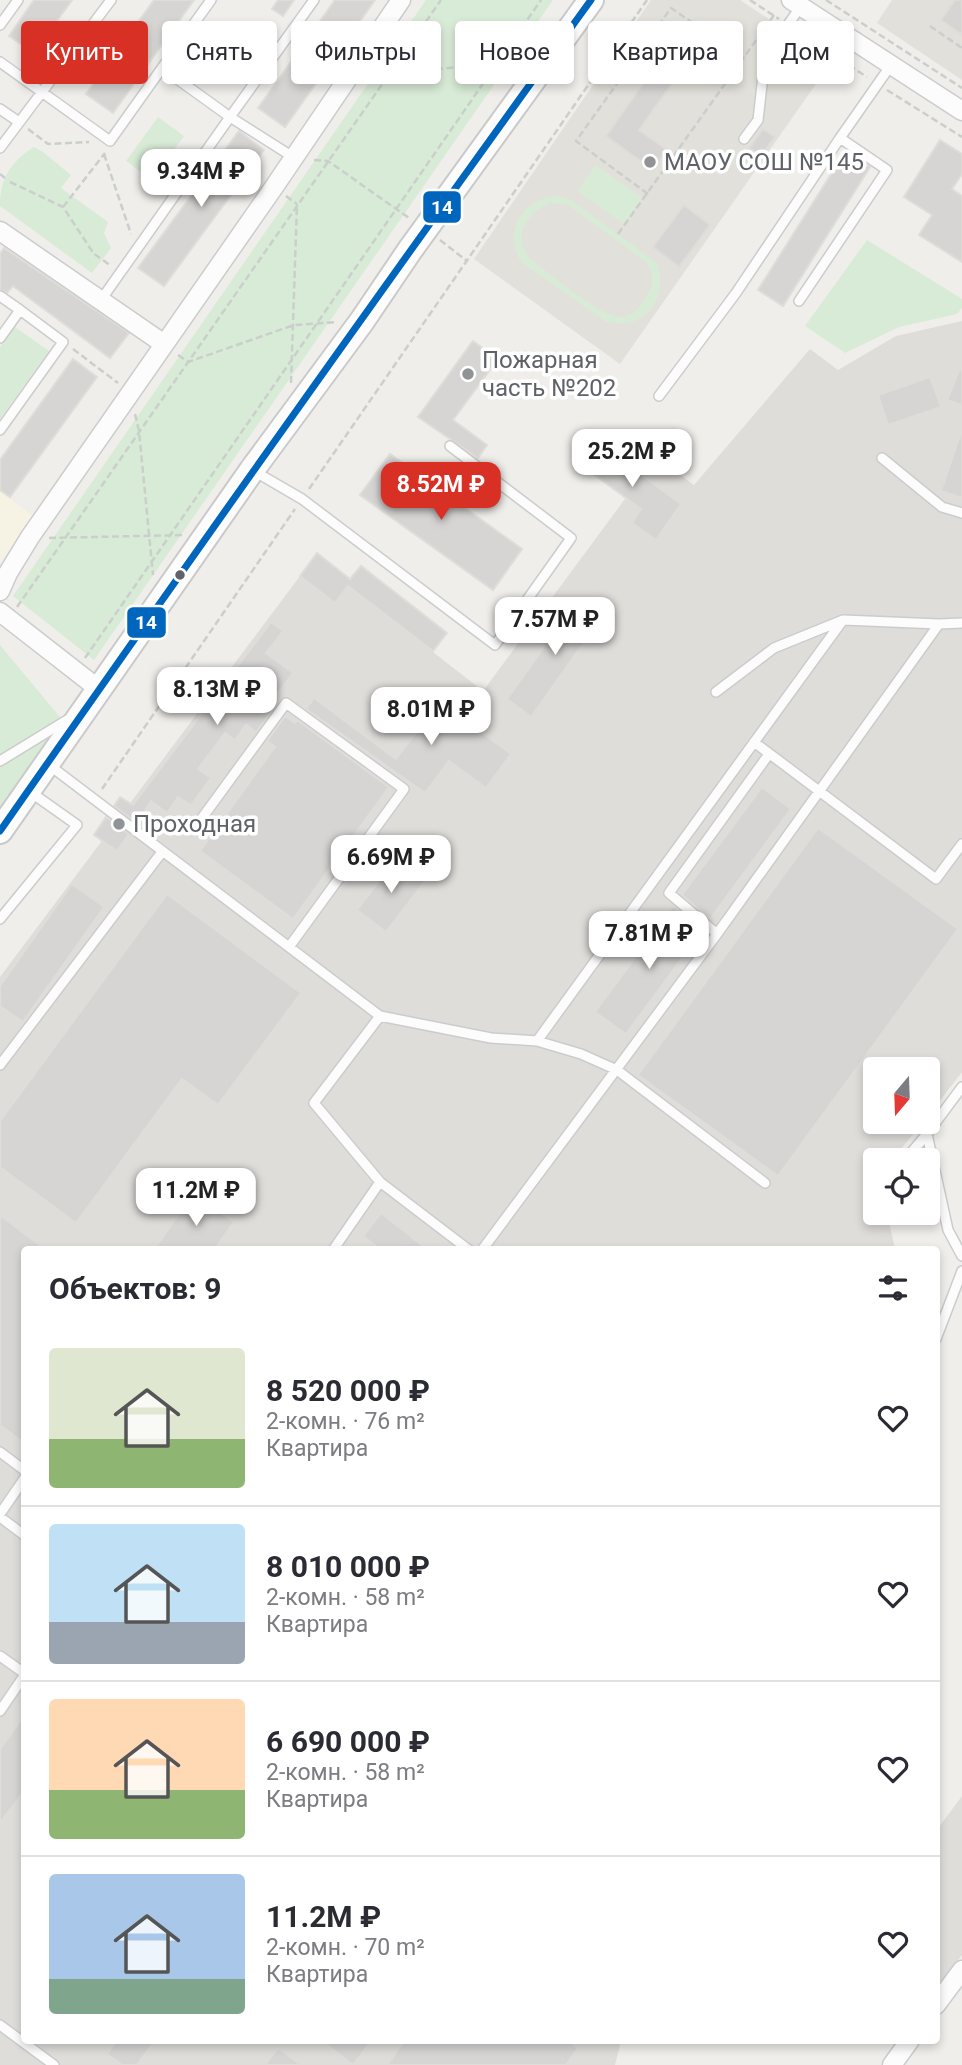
<!DOCTYPE html>
<html lang="ru">
<head>
<meta charset="utf-8">
<style>
	:root { --surface:#fff; --page:#f2f2f3; --text:#2b2b33; --muted:#7c7c81; --line:#e1e1e2; --accent:#d93025 }
	body { margin:0; font-family:Roboto,sans-serif; background:var(--page); color:var(--text); height:100vh; display:flex; flex-direction:column; font-size:26px; white-space:nowrap }
	* { box-sizing:border-box; margin:0 }
	p { font-size:23px; color:var(--muted) }
	.icon { flex:none; width:38px; height:38px; fill:none; stroke:currentColor; stroke-width:2; stroke-linecap:round; stroke-linejoin:round }
	.map { position:relative; flex:1; overflow:hidden }
	.sheet { position:absolute; left:21px; top:1246px; width:919px; height:798px; display:flex; flex-direction:column; background:var(--surface); border-radius:7px; box-shadow:0 4px 10px #0003 }
	.sheet>* { flex:none }
	.top-card { position:absolute; left:21px; top:21px; width:920px; height:63px; display:flex; gap:14px }
	.needle { width:46px; rotate:199deg }
	.tools { position:absolute; left:863px; top:1057px; display:grid; gap:14px }
	.tools a { display:grid; place-items:center; width:77px; height:77px; border-radius:7px; background:var(--surface); box-shadow:0 4px 10px #0003; font-size:35px }
	.price { position:absolute; translate:-50% -60px; padding:0 16px; border-radius:14px; background:#fff; color:#222; font-size:23px; line-height:46px; filter:drop-shadow(0 2px 4px #0008) }
	.price::after { content:''; position:absolute; left:50%; top:42px; width:21px; height:16px; margin-left:-10px; background:inherit; clip-path:polygon(0 0,100% 0,50% 100%) }
	.price.active { background:var(--accent); color:#fff }
	ul { padding:0; list-style:none }
	li { display:flex; align-items:center; gap:21px; height:175px; padding:0 28px }
	li+li { border-top:2px solid var(--line) }
	li span { display:grid; place-items:center; flex:none; width:196px; height:140px; border-radius:7px; color:#555 }
	li>.icon { margin-inline-start:auto }
	span .icon { width:84px; height:84px; fill:#fffc; stroke-width:1 }
	li b { font-size:30px }
	h2 { display:flex; justify-content:space-between; align-items:center; height:84px; padding:0 28px; font-size:30px }
	.pill { padding:0 24px; border-radius:7px; background:var(--surface); box-shadow:0 4px 10px #0003; font-size:24px; line-height:63px }
	.pill.active { background:var(--accent); color:#fff }
	.map>svg:first-child { display:block }
	.commercial { fill:#f7f3e4 }
	.industrial { fill:#dfddda }
	.education { fill:#e2e0da }
	.green { fill:#d8ebd6; fill-rule:evenodd }
	.building { fill:#d6d5d3; stroke:#deddd9; stroke-width:2 }
	.lines { fill:none; stroke-linecap:round; stroke-linejoin:round }
	.lane-casing { stroke:#cbcccc; stroke-width:12 }
	.street-casing { stroke:#cbcccc; stroke-width:21 }
	.secondary-casing { stroke:#cacacb; stroke-width:28 }
	.path { stroke:#cacfcc; stroke-width:2.5; stroke-dasharray:7 3.5; stroke-linecap:butt }
	.lane { stroke:#fdfcfc; stroke-width:9 }
	.street { stroke:#fdfcfc; stroke-width:18 }
	.secondary { stroke:#fdfcfc; stroke-width:24 }
	.bus-1-casing { stroke:#fff; stroke-width:12 }
	.bus-1 { stroke:#0065bd; stroke-width:7 }
	.poi-dot { fill:#919496; stroke:#fff; stroke-width:2.5 }
	.bus-dot { fill:#5f6368; stroke:#fff; stroke-width:2.5 }
	.labels { text-anchor:middle; stroke-width:7; stroke-linejoin:round; paint-order:stroke }
	.poi-label { font-size:24px; fill:#5f6368; stroke:#fff; text-anchor:start }
	.line-badge { stroke:#fff; stroke-width:2.5 }
	.badge-label { font-size:19px; text-anchor:middle; font-weight:bold; fill:#fff }
</style>
</head>
<body>
<div class="map">
<svg width="962" height="2065" viewBox="0 0 962 2065">
	<rect width="100%" height="100%" fill="#efeeea"/>
	<path class="commercial" d="M0,491L34,517L0,562Z"/>
	<path class="industrial" d="M962,321V1072L928,1116V1069H875V1122H923L892,1160H875V1213H887L895,1249L24,1250V2040L621,2041L615,2065H0V977L300,576L335,603L348,586L483,691L656,457L694,485L810,349L838,370L896,336Z
		M962,1796V1955L936,1988V1831Z"/>
	<path class="education" d="M651,0H740L832,61L620,364L474,259Z
		M892,0H962V80L877,23Z"/>
	<path class="green" d="M426,0H553L94,660L13,596Z
		M158,117L184,136L152,180L126,161Z
		M34,147L43,152L71,175L61,188L108,222L104,233L111,248L92,273L0,206C0,179 10,162 34,147Z
		M596,165L642,198L624,224L577,191Z
		M559,196L571,200L657,263C669,299 644,333 605,321L521,262C503,231 522,197 559,196ZM552,203L568,205L646,262C655,275 654,284 646,297C640,307 633,316 621,317C604,319 545,270 529,258C512,235 527,211 552,203Z
		M867,240L962,299V308L957,314L899,327L845,353L805,326Z
		M15,327L49,351L0,419V347Z
		M0,645L64,722L0,808Z"/>
	<path class="building" d="M34,0H72L34,53L9,36Z
		M154,0H194L113,113L86,94Z
		M278,0H294L283,16L272,9Z
		M335,0H375L285,127L258,108Z
		M955,0H962V35L941,20Z
		M682,29L731,64L716,85L686,64L639,130L667,150L653,170L606,136Z
		M763,129L775,137L761,156L749,148Z
		M239,131L264,150L164,286L138,268Z
		M940,140L962,154V174L952,189L962,196V262L919,235L932,215L904,197Z
		M845,152L870,167L783,306L758,290Z
		M684,205L710,225L679,267L653,247Z
		M4,248L129,333L110,358L13,286L7,293L0,289V254Z
		M473,341L498,359L453,420L487,445L478,458L418,417Z
		M73,359L97,377L10,497L0,490V460Z
		M962,364V405L947,400Z
		M930,377L941,407L888,425L878,395Z
		M960,435H962V498L941,491Z
		M593,439L681,504L656,540L632,523L641,509L577,462Z
		M390,454L522,549L493,590L360,495Z
		M317,553L350,579L361,566L447,633L433,651L348,586L335,603L300,576Z
		M580,597L604,614L531,717L507,699Z
		M271,622L283,631L266,653L293,673L273,699L278,703L256,732L246,725L235,740L225,733L198,769L211,778L191,805L178,797L167,813L151,801L137,823L114,806L120,797L133,805Z
		M314,698L396,759L440,701L511,754L486,788L449,761L425,793L306,709Z
		M285,716L295,723L297,720L389,787L293,919L200,851L275,747L267,741Z
		M762,787L791,809L710,919L682,895Z
		M106,817L129,834L117,851L94,835Z
		M818,828L958,929L778,1176L638,1075Z
		M396,859L425,881L386,932L357,910Z
		M72,884L104,907L23,1022L0,1006V986Z
		M167,894L301,993L218,1105L182,1079L76,1223L0,1167V1121Z
		M673,906L702,931L626,1034L595,1012Z
		M193,1193L234,1222L214,1250H154Z
		M381,1213L428,1250H381L363,1236Z
		M0,1215L46,1250H24V1443L0,1425Z
		M24,1716V1791L0,1823V1749Z
		M117,2040H155L137,2065H122L107,2054Z
		M321,2040H372L353,2065Z
		M405,2040H568L578,2048L566,2065H387Z
		M278,2048L301,2065H265Z"/>
	<g class="lines">
		<defs>
			<path id="lane" d="M211,0L162,68L230,117L314,0
				M0,25L18,0
				M0,62L110,141L162,68
				M0,109L19,122
				M744,139L758,120L765,58L801,6
				M0,148L111,0
				M0,296L20,310
				M101,300L230,117L293,157
				M799,301L887,170L840,138L891,65
				M0,338L20,310L63,342L0,430
				M659,396L736,293L840,138
				M882,458L942,507L962,513
				M252,470L302,499L495,645L571,538L450,446
				M716,692L774,648L843,620L939,624
				M754,742L936,879L962,844
				M0,761L67,720
				M49,765L380,1016L314,1103L380,1182L469,1250
				M194,829L286,703L404,789L289,947
				M0,919L77,825L29,791
				M717,934L669,893L769,754
				M380,1016L491,1038L537,1041L581,1054L617,1070L765,1183
				M537,1041L843,620
				M0,1065L162,852
				M927,1134L962,1087
				M905,1160L927,1134L948,1230L962,1256
				M333,1250L380,1182
				M482,1250L717,934L939,624L962,623
				M936,1339L962,1271
				M0,1452L24,1470
				M0,1514L24,1479
				M0,1517L24,1535
				M0,1656L24,1673
				M0,1711L24,1676
				M0,2025L54,2065"/>
			<path id="street" d="M791,0L962,111
				M0,231L164,344
				M0,591L8,573L30,537L274,187L401,0
				M0,612L100,690
				M936,2005L962,1970
				M892,2065L910,2040"/>
			<path id="secondary" d="M0,831L252,470L362,321L410,250L591,0"/>
		</defs>
		<use href="#lane" class="lane-casing"/>
		<use href="#street" class="street-casing"/>
		<use href="#secondary" class="secondary-casing"/>
		<path class="path" d="M750,0L779,19
			M826,0L962,88
			M930,26L962,48
			M796,31L867,77
			M601,65L622,77
			M375,67L388,74L498,63
			M887,90L962,137
			M28,129L48,144L89,142
			M104,154L131,234
			M314,160L328,161L409,218
			M0,174L5,178
			M10,182L63,207L94,254L100,258
			M648,194L576,141L671,8L744,58
			M286,196L297,204
			M63,207L105,153
			M618,234L774,15
			M440,240L467,261
			M103,260L111,266
			M73,349L118,383
			M178,355L188,362L294,325L337,322
			M291,383L297,204
			M135,414L139,431L153,575
			M309,489L647,0
			M49,538L183,535
			M17,607L441,0
			M85,658L541,0
			M102,789L295,509"/>
		<use href="#lane" class="lane"/>
		<use href="#street" class="street"/>
		<use href="#secondary" class="secondary"/>
		<defs>
			<path id="bus-1" d="M0,831C195,552 392,275 591,0"/>
		</defs>
		<use href="#bus-1" class="bus-1-casing"/>
		<use href="#bus-1" class="bus-1"/>
	</g>
	<g class="poi-dot">
		<circle cx="650" cy="162" r="7"/>
		<circle cx="468" cy="374" r="7"/>
		<circle cx="119" cy="824" r="7"/>
	</g>
	<circle class="bus-dot" cx="180" cy="575" r="6"/>
	<g class="labels">
		<g class="poi-label">
			<text x="664" y="170">МАОУ СОШ №145</text>
			<text x="482" y="368">Пожарная<tspan x="482" dy="28">часть №202</tspan></text>
			<text x="133" y="832">Проходная</text>
		</g>
	</g>
	<g class="line-badge">
		<rect x="422" y="190" width="40" height="34" rx="7" fill="#0065bd"/>
		<rect x="126" y="606" width="41" height="33" rx="7" fill="#0065bd"/>
	</g>
	<g class="badge-label">
		<text x="442" y="214">14</text>
		<text x="146" y="629">14</text>
	</g>
</svg>
<div class="tools">
<a><svg class="needle" viewBox="-14 -14 28 28"><path d="M0-13l5 13h-10z" fill="#e53935"/><path d="M0 13l5-13h-10z" fill="#7c7c81"/></svg></a>
<a><svg class="icon" aria-label="locate" viewBox="0 0 24 24"><circle cx="12" cy="12" r="6"/><path d="M12 2v4M12 18v4M2 12h4M18 12h4"/></svg></a>
</div>
<b class="price" style="left:201px;top:209px">9.34M ₽</b>
<b class="price" style="left:632px;top:489px">25.2M ₽</b>
<b class="price active" style="left:441px;top:522px">8.52M ₽</b>
<b class="price" style="left:555px;top:657px">7.57M ₽</b>
<b class="price" style="left:217px;top:727px">8.13M ₽</b>
<b class="price" style="left:431px;top:747px">8.01M ₽</b>
<b class="price" style="left:391px;top:895px">6.69M ₽</b>
<b class="price" style="left:649px;top:971px">7.81M ₽</b>
<b class="price" style="left:196px;top:1228px">11.2M ₽</b>
<div class="top-card">
<a class="pill active">Купить</a>
<a class="pill">Снять</a>
<a class="pill">Фильтры</a>
<a class="pill">Новое</a>
<a class="pill">Квартира</a>
<a class="pill">Дом</a>
</div>
<section class="sheet">
<h2>Объектов: 9<svg class="icon" aria-label="filters" viewBox="0 0 24 24"><path d="M4 7h16M4 17h16"/><circle cx="9" cy="7" r="2"/><circle cx="15" cy="17" r="2"/></svg></h2>
<ul>
<li><span style="background:linear-gradient(#dfe7d0 65%,#8fb573 0)"><svg class="icon" aria-label="home" viewBox="0 0 24 24"><path d="M3 11l9-7 9 7M6 9v11h12V9"/></svg></span><div><b>8 520 000 ₽</b><p>2-комн. · 76 m²</p><p>Квартира</p></div><svg class="icon" aria-label="heart" viewBox="0 0 24 24"><path d="M12 20l-8-8c-3-5 5-10 8-4 3-6 11-1 8 4z"/></svg></li>
<li><span style="background:linear-gradient(#bfe0f5 70%,#9aa5b1 0)"><svg class="icon" aria-label="home" viewBox="0 0 24 24"><path d="M3 11l9-7 9 7M6 9v11h12V9"/></svg></span><div><b>8 010 000 ₽</b><p>2-комн. · 58 m²</p><p>Квартира</p></div><svg class="icon" aria-label="heart" viewBox="0 0 24 24"><path d="M12 20l-8-8c-3-5 5-10 8-4 3-6 11-1 8 4z"/></svg></li>
<li><span style="background:linear-gradient(#ffd9b3 65%,#8fb573 0)"><svg class="icon" aria-label="home" viewBox="0 0 24 24"><path d="M3 11l9-7 9 7M6 9v11h12V9"/></svg></span><div><b>6 690 000 ₽</b><p>2-комн. · 58 m²</p><p>Квартира</p></div><svg class="icon" aria-label="heart" viewBox="0 0 24 24"><path d="M12 20l-8-8c-3-5 5-10 8-4 3-6 11-1 8 4z"/></svg></li>
<li><span style="background:linear-gradient(#a9c7e8 75%,#7fa58c 0)"><svg class="icon" aria-label="home" viewBox="0 0 24 24"><path d="M3 11l9-7 9 7M6 9v11h12V9"/></svg></span><div><b>11.2M ₽</b><p>2-комн. · 70 m²</p><p>Квартира</p></div><svg class="icon" aria-label="heart" viewBox="0 0 24 24"><path d="M12 20l-8-8c-3-5 5-10 8-4 3-6 11-1 8 4z"/></svg></li>
</ul>
</section>
</div>
</body>
</html>
